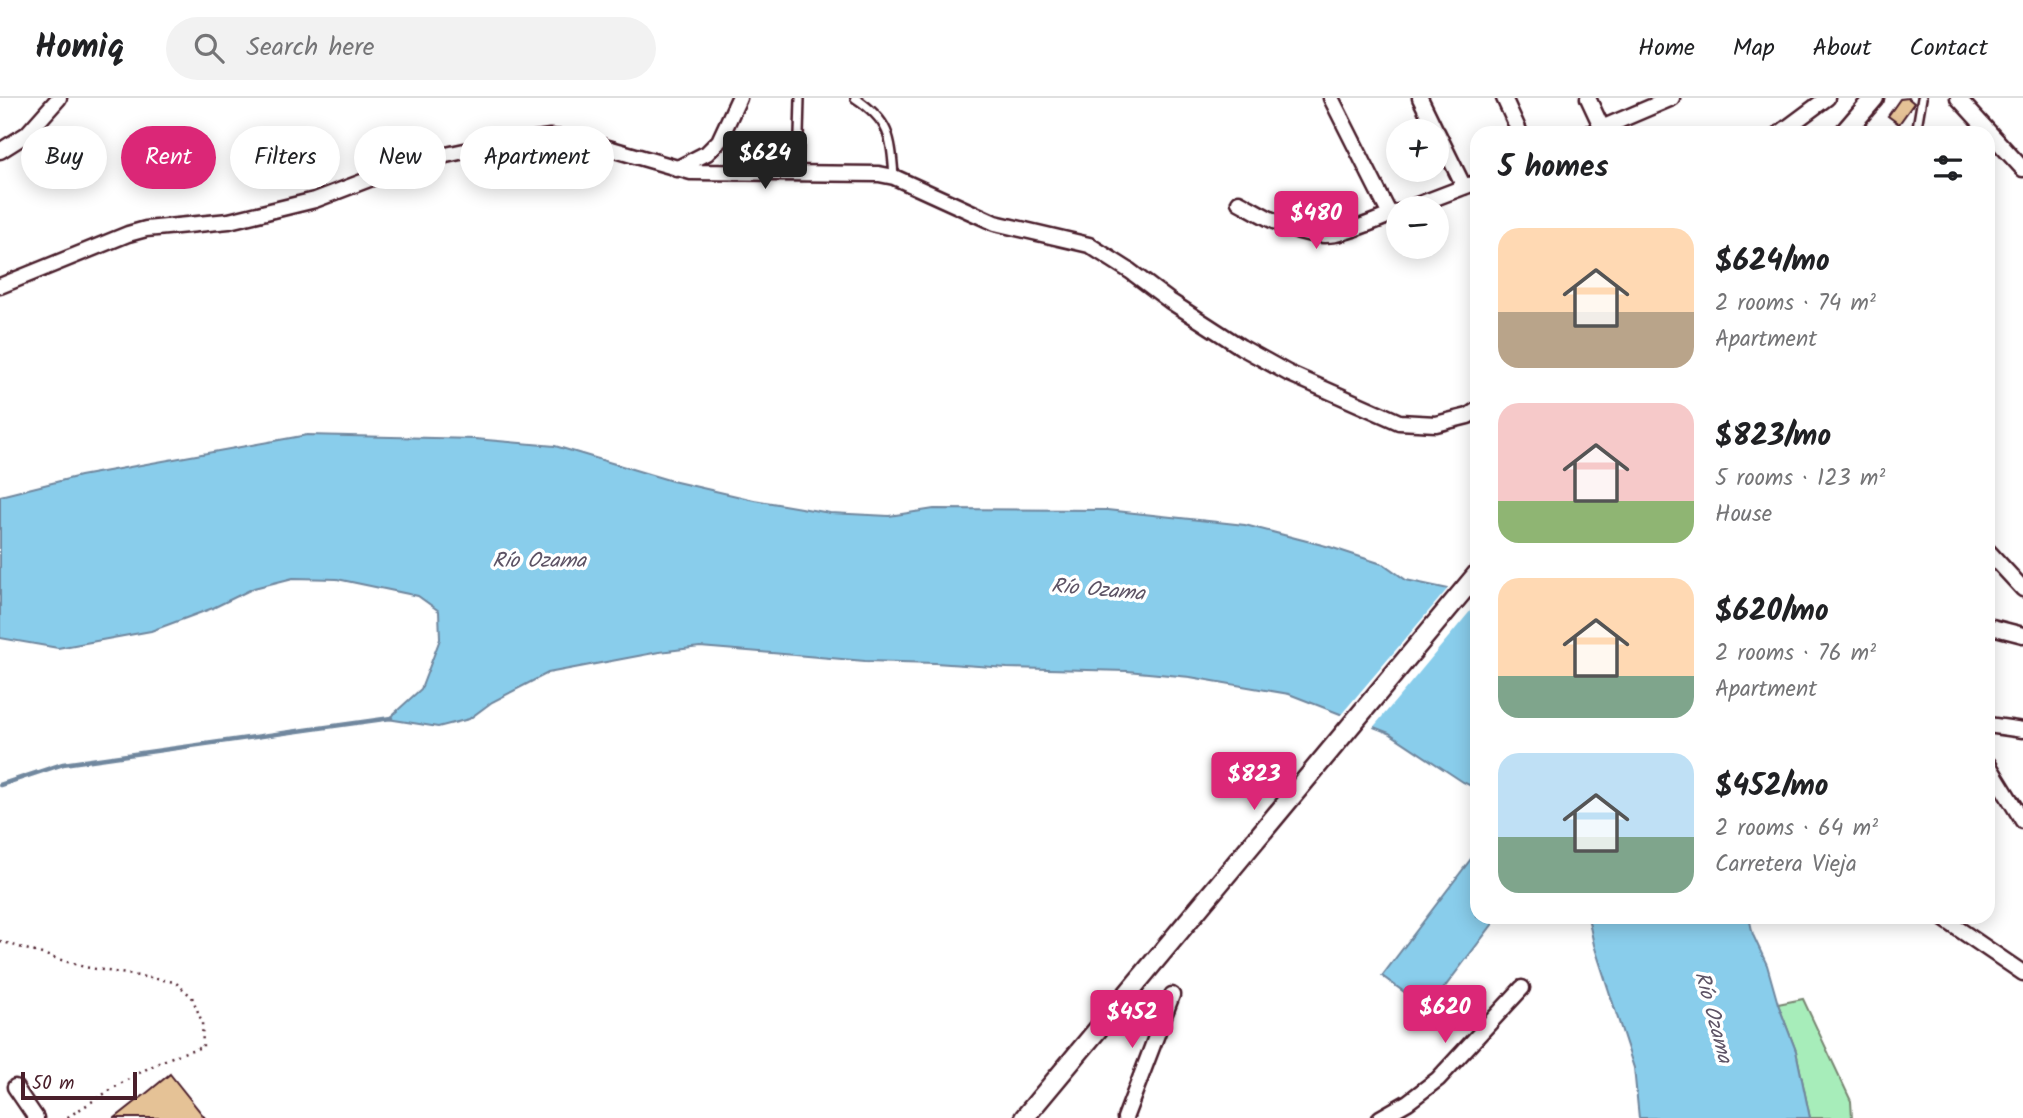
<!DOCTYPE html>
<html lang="en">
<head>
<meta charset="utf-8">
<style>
	:root { --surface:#fff; --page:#f2f2f2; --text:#202124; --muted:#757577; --line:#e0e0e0; --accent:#db2777 }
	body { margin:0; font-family:Kalam,sans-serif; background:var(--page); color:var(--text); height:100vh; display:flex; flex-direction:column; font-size:26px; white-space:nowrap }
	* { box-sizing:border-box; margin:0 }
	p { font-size:23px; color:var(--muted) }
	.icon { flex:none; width:38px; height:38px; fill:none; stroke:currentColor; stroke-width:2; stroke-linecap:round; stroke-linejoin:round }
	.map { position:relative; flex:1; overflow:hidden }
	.panel { position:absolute; left:1470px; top:28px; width:525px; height:798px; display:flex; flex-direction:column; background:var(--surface); border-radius:21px; box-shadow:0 4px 18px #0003 }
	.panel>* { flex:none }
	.hud { position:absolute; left:21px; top:28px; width:665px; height:63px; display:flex; gap:14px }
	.controls { position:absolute; left:1386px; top:21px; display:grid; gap:14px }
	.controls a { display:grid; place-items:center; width:63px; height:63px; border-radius:50%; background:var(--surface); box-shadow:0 4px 18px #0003; font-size:35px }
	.scale { position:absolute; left:21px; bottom:18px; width:116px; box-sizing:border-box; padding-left:7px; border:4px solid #4a1f2b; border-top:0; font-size:19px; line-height:24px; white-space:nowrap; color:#4a1f2b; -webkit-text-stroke:5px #fff; paint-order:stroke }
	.price { position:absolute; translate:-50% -60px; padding:0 16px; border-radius:7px; background:var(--accent); color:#fff; font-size:23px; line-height:46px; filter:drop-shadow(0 2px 4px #0008) }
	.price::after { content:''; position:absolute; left:50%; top:42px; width:21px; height:16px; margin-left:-10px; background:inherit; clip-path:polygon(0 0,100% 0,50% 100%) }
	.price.active { background:#222; color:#fff }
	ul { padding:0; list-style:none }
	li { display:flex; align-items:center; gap:21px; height:175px; padding:0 28px }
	li span { display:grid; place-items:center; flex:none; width:196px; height:140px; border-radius:21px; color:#555 }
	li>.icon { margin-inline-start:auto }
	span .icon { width:84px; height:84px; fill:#fffc; stroke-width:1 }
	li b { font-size:30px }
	h2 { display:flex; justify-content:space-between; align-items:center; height:84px; padding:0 28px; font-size:30px }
	.tag { padding:0 24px; border-radius:32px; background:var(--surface); box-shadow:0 4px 18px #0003; font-size:24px; line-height:63px }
	.tag.active { background:var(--accent); color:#fff }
	header { display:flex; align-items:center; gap:42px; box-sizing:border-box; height:98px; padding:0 35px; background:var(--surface); border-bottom:2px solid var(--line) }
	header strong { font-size:33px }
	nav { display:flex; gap:38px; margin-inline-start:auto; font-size:24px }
	.search { width:490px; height:63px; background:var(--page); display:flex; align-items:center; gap:18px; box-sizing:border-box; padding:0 24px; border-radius:38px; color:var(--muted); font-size:26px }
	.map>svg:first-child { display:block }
	.green { fill:#a7edba; stroke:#788672; stroke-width:2 }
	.water { fill:#89cdeb; stroke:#70879e; stroke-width:2 }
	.pier { fill:#fff }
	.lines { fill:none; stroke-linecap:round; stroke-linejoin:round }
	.stream { stroke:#70879e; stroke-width:4.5 }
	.building { fill:#e5c296; stroke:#4a1f2b; stroke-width:2 }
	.service-casing { stroke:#4a1f2b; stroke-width:12 }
	.minor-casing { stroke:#4a1f2b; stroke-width:19 }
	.tertiary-casing { stroke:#4a1f2b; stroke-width:23 }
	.path { stroke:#4a1f2b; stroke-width:2.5; stroke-dasharray:2 5; stroke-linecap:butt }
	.service { stroke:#fff; stroke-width:7 }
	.minor { stroke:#fff; stroke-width:14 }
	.tertiary { stroke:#fff; stroke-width:18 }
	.labels { text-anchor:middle; stroke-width:7; stroke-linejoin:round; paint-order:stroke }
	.water-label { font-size:21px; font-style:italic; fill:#5d5365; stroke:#fff }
</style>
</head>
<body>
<header>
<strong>Homiq</strong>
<div class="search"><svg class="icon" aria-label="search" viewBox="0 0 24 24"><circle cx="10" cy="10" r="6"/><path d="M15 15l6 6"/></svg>Search here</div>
<nav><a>Home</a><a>Map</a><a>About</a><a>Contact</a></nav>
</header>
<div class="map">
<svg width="2023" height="1020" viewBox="0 0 2023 1020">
	<rect width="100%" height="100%" fill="#fff"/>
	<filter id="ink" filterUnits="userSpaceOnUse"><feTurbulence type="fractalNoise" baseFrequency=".0143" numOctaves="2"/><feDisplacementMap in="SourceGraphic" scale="14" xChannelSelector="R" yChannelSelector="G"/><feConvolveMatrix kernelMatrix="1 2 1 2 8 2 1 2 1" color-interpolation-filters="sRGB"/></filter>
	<g filter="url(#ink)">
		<path class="green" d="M1803,901L1851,1003L1852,1020H1810L1796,953L1778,906Z"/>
		<path class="water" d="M307,337L475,341L555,348L672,383L754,402L830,415L889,418L934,411L1107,412L1245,427L1330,449L1385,467L1406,482L1477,497V691L1463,684L1389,635L1289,596L1190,579L1127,573L1007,570L935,565L865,563L700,549L659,554L548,575L492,604L469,621L438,629L388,621L421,591L440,541L439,513L418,498L337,481L293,480L254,490L213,510L151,533L58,550L0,540V398L80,378Z
			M1477,753V819H1498L1428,911L1382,878Z
			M1588,819H1749L1753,837L1767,867L1778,906L1796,953L1810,1020H1639L1634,970L1594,847Z"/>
		<path class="pier" d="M1450,488L1477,493V505L1408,588L1371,632L1339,619Z"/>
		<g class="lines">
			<path class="stream" d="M0,687L63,666L391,620"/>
		</g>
		<path class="building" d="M1908,0L1914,5L1899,26L1888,18L1900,1Z
			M170,976L205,1020H115L148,994Z"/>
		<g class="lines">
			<defs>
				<path id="service" d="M855,0C890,23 891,39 894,78
					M1916,35L1922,0
					M798,75L800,0"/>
				<path id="minor" d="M1331,0L1390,117
					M1420,0L1436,33
					M1504,0L1520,35
					M1588,0L1602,30
					M1958,0L2023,71
					M1437,34L1464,89
					M1590,35L1672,0
					M1780,35L1827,0
					M0,53L27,36L59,0
					M676,71L707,55L719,43L739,0
					M1239,104C1268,120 1301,142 1336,136C1356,132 1379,121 1398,114
					M1409,110L1477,84
					M0,188L128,136L146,131L229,123L315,102L401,69L446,57L483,49L550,39L571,41L594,46L691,74L879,76L894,79L995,125L1089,147L1130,173L1170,203L1241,249L1288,275L1399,324L1436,326L1468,318L1477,312
					M1988,453L2023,491
					M1988,528L2023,537
					M1988,627L2023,632
					M1988,666L2023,723
					M1941,819L2023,875
					M15,989L36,1020
					M1125,1020L1172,897
					M1380,1020L1408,1004L1438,981L1522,890"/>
				<path id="tertiary" d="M1844,35L1874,0
					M1024,1020L1477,476"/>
			</defs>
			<use href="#service" class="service-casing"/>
			<use href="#minor" class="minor-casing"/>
			<use href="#tertiary" class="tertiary-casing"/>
			<path class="path" d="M0,843L84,869L175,884L192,899L202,924L203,949C153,961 110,993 66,1020"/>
			<use href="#service" class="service"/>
			<use href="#minor" class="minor"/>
			<use href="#tertiary" class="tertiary"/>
		</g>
	</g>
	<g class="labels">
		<g class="water-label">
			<text x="539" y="469">Río Ozama</text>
			<text transform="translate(1098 491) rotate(5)" y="7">Río Ozama</text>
			<text transform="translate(1714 919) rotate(75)" y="7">Río Ozama</text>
		</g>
	</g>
</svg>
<div class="controls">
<a>+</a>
<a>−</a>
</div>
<div class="scale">50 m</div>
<b class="price active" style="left:765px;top:93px">$624</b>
<b class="price" style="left:1316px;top:153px">$480</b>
<b class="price" style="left:1254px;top:714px">$823</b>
<b class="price" style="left:1445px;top:947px">$620</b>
<b class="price" style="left:1132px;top:952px">$452</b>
<div class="hud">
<a class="tag">Buy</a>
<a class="tag active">Rent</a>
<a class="tag">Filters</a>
<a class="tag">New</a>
<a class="tag">Apartment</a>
</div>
<section class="panel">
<h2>5 homes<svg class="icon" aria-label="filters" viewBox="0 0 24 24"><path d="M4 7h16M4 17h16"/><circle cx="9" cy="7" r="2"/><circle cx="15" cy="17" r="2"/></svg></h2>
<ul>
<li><span style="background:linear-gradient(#ffd9b3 60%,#b9a48a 0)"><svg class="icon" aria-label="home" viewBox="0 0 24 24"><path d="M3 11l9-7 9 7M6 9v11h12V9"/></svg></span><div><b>$624/mo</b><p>2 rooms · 74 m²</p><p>Apartment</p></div></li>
<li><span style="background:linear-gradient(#f6c9c9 70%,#8fb573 0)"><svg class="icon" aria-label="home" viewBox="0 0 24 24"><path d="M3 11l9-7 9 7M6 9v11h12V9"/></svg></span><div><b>$823/mo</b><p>5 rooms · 123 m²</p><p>House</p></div></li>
<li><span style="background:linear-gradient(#ffd9b3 70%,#7fa58c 0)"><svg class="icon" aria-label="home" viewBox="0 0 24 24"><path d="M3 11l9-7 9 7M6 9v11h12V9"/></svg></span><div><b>$620/mo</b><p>2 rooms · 76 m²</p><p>Apartment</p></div></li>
<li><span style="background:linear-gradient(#bfe0f5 60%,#7fa58c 0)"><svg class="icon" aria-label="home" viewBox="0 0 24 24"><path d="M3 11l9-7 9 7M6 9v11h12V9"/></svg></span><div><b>$452/mo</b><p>2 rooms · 64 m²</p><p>Carretera Vieja</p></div></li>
</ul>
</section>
</div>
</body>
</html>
